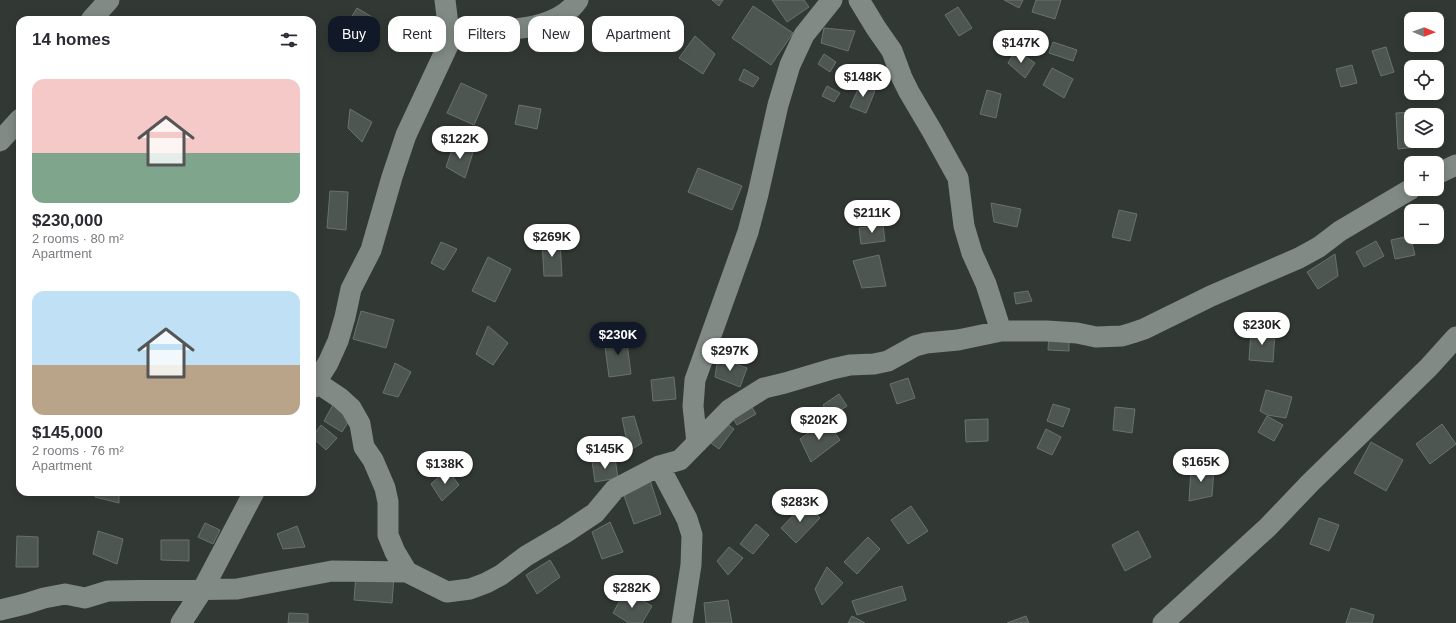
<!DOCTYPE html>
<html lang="en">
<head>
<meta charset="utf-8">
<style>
	:root { --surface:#fff; --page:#f2f2f3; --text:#2b2b33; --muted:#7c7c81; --accent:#111827 }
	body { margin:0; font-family:Arial,sans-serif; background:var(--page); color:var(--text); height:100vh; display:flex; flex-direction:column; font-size:15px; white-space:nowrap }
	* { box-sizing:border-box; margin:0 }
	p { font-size:13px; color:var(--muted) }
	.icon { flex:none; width:22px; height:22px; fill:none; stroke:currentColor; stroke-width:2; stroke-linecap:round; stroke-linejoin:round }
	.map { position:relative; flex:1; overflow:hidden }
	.details { position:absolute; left:16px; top:16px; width:300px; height:480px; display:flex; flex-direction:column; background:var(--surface); border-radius:12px; box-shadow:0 2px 10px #0003 }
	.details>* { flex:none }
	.top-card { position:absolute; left:328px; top:16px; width:380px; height:36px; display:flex; gap:8px }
	.needle { width:26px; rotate:91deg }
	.tools { position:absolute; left:1404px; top:12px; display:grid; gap:8px }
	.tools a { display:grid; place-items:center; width:40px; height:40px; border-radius:8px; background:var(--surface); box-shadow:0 2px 10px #0003; font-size:20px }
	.price { position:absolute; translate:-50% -34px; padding:0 9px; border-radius:14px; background:#fff; color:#222; font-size:13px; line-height:26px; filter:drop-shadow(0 1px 2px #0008) }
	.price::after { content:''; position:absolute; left:50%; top:24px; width:12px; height:9px; margin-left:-6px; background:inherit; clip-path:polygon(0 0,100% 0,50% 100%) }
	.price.on { background:var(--accent); color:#fff }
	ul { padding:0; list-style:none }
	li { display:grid; align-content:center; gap:8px; height:212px; padding:0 16px }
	li span { display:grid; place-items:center; height:124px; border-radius:12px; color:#555 }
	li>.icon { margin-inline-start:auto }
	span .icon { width:72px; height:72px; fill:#fffc; stroke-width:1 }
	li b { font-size:17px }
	h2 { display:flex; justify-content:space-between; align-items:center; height:48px; padding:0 16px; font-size:17px }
	.tag { padding:0 14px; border-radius:12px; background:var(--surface); box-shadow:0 2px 10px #0003; font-size:14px; line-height:36px }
	.tag.on { background:var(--accent); color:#fff }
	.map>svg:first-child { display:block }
	.building { fill:#4e5651; stroke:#69726c }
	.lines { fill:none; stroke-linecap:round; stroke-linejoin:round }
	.minor { stroke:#818a84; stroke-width:21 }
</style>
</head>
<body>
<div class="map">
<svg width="1456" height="623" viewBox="0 0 1456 623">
	<rect width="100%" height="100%" fill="#323934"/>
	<path class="building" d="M712,0H723L719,6Z
		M772,0H804L809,7L787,22Z
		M1004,0H1023L1019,8Z
		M1036,0H1061L1055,19L1032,12Z
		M753,6L793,33L771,65L732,38Z
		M958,7L972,28L959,36L945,15Z
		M357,8L372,17L359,46L341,34Z
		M824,28L855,31L848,51L821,43Z
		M695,36L715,54L703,74L679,58Z
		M1053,42L1077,50L1073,61L1049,53Z
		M1386,47L1394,72L1381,76L1372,51Z
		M1016,50L1035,63L1025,78L1008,63Z
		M824,54L836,62L830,72L818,64Z
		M1352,65L1357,83L1341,87L1336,69Z
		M1052,68L1073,79L1064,98L1043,85Z
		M744,69L759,78L753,87L739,80Z
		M862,81L875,91L866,113L850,107Z
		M461,83L487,95L474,125L447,113Z
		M827,86L840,93L834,102L822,96Z
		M987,90L1001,94L996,118L980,114Z
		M519,105L541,109L537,129L515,124Z
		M350,109L372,122L362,142L348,128Z
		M1412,112L1411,141H1414L1415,147L1398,149L1396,113Z
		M454,144L474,149L465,178L446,167Z
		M698,168L742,186L732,210L688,192Z
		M330,191L348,192L346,230L327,228Z
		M991,203L1021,209L1017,227L994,222Z
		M1119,210L1137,214L1130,241L1112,237Z
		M883,225L885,241L861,244L859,228Z
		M1410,236L1415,255L1395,259L1391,240Z
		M542,241H560L562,276H544Z
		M1376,241L1384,256L1364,267L1356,252Z
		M441,242L457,249L444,270L431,263Z
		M1335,254L1338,276L1318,289L1307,272Z
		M879,255L886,286L862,288L853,261Z
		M488,257L511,269L495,302L472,291Z
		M1028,291L1032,301L1016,304L1014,293Z
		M361,311L394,320L386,348L353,339Z
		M488,326L508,343L493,365L476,354Z
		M1251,331L1275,333L1273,362L1249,360Z
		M1049,334L1069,335V351L1048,350Z
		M626,336L631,374L609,377L604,339Z
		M718,357L747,368L740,387L715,377Z
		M395,363L411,372L398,397L383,393Z
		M674,377L676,399L653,401L651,380Z
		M908,378L915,398L897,404L890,384Z
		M1266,390L1292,397L1286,418L1267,415L1260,411Z
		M839,394L847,406L830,417L823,405Z
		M748,401L756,414L737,425L729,412Z
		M334,403L353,414L342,432L324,421Z
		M1053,404L1070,409L1063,427L1047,421Z
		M1115,407L1135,409L1132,433L1113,430Z
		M634,416L642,443L629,451L622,418Z
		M1267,416L1283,425L1274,441L1258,432Z
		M988,419V441L966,442L965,420Z
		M722,420L734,429L719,449L707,440Z
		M826,420L840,440L811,462L800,439Z
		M1442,424L1456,444L1430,464L1416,444Z
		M321,425L337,438L326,450L312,437Z
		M1046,429L1061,437L1052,455L1037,448Z
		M1371,442L1403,460L1386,491L1354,473Z
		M615,458L618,478L595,482L592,461Z
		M1191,468L1214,469L1212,496L1189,501Z
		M447,469L459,485L442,501L431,484Z
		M649,477L661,514L634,524L621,487Z
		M95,492H119V503L95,497Z
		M805,503L820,518L796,543L781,528Z
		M911,506L928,531L908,544L891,520Z
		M1319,518L1339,525L1329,551L1310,544Z
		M610,522L623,552L602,559L592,532Z
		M205,523L220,530L213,544L198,537Z
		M756,524L769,535L753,554L740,544Z
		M297,526L305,547L283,549L277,534Z
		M98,531L123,539L117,564L93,554Z
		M1138,531L1151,557L1125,571L1112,545Z
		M17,536L38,537V567H16Z
		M868,537L880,549L857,574L844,562Z
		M161,540H189V561L161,560Z
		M729,547L743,558L728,575L717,561Z
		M550,560L560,577L537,594L526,575Z
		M827,567L843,583L822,605L815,589Z
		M356,574L394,577L392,603L354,600Z
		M902,586L906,600L857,615L852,601Z
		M625,591L652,606L642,623H629L613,613Z
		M728,600L732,623H706L704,603Z
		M1351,608L1374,615L1372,623H1346Z
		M289,613L308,614V623H288Z
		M852,616L865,623H848Z
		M1026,616L1029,623H1007Z"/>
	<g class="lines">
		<path class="minor" d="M445,0L450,41
			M859,0L876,28L892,51L902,78L909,92L932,131L958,178L964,226L972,253L986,284L1001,331
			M91,20L109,0
			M0,141L20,119
			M1437,174L1456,165
			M316,382L340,398L351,408L360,424L364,447L373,460L385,488L388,502V535L395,552L407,572
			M312,388L328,363L338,341L345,317L351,289L371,250L392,177L406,135L450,41C461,28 481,31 497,30C525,29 561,25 578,0
			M697,443L693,406L695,380L748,232L758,194L778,105L790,65L804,35L832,0
			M659,466L687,519L692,535L691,565L682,623
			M0,610L25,604L44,598L65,594L85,598L108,591L237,589L332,571L407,572L447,592L470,589L486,583L501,575L526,556L565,533L595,513L615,489L659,466L680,460L729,410L764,388L785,383L832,369L850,365L874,364L888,361L915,346L926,343L958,340L1001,331H1047L1077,333L1096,337L1122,336L1132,333L1144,329L1211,296L1299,258L1319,247L1340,231L1411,189
			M181,623L203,589L254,492
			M1163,623L1268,527L1310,483L1429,367L1456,337"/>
	</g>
</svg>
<div class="tools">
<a><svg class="needle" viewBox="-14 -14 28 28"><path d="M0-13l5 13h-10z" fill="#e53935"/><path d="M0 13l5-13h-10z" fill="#7c7c81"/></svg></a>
<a><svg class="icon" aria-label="locate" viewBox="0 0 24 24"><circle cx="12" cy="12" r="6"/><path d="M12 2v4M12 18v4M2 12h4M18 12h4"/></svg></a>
<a><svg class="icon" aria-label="layers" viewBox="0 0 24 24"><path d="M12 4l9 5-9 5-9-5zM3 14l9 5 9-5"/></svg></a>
<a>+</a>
<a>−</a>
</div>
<b class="price" style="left:1021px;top:64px">$147K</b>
<b class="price" style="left:863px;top:98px">$148K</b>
<b class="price" style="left:460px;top:160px">$122K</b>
<b class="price" style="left:872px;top:234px">$211K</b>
<b class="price" style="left:552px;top:258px">$269K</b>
<b class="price" style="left:1262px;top:346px">$230K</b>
<b class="price on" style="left:618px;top:356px">$230K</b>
<b class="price" style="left:730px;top:372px">$297K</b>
<b class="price" style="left:819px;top:441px">$202K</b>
<b class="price" style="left:605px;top:470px">$145K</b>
<b class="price" style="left:1201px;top:483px">$165K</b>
<b class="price" style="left:445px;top:485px">$138K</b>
<b class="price" style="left:800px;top:523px">$283K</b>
<b class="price" style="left:632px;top:609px">$282K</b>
<div class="top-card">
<a class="tag on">Buy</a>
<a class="tag">Rent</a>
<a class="tag">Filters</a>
<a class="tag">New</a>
<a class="tag">Apartment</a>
</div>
<section class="details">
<h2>14 homes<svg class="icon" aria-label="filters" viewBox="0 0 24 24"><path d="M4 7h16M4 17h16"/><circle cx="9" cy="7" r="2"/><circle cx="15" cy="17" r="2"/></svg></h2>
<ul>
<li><span style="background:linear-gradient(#f6c9c9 60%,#7fa58c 0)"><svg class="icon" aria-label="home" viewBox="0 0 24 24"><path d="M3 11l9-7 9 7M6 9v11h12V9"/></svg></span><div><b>$230,000</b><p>2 rooms · 80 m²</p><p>Apartment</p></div></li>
<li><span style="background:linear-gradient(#bfe0f5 60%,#b9a48a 0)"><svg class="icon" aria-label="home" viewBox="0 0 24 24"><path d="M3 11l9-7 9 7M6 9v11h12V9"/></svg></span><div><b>$145,000</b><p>2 rooms · 76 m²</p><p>Apartment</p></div></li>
</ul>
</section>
</div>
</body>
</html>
